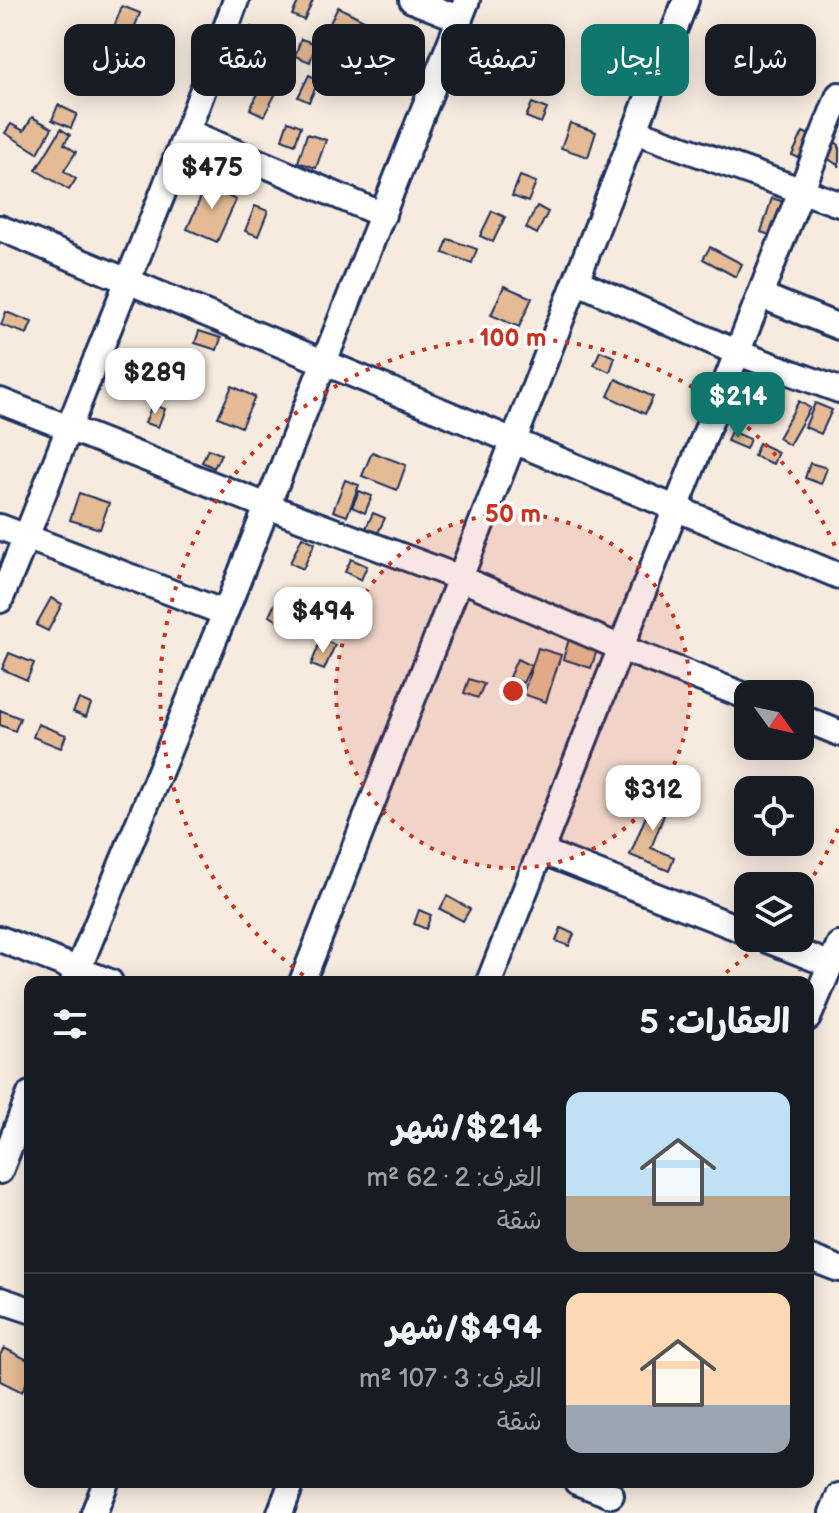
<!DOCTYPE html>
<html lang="ar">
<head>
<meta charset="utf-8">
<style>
	:root { --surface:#171b24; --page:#242831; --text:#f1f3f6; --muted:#9ea1a6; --line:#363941; --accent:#0f766e }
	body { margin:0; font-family:"Balsamiq Sans","Playpen Sans Arabic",sans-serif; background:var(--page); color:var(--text); direction:rtl; height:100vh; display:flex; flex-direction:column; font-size:30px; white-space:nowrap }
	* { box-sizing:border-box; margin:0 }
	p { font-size:26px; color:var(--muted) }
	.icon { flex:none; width:44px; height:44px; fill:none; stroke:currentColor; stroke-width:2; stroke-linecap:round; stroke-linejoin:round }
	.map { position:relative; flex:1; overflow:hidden; direction:ltr }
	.sheet { position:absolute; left:24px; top:976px; width:790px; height:512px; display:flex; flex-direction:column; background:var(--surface); border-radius:16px; box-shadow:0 4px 20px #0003; direction:rtl }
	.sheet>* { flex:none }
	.hud { position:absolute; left:24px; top:24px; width:792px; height:72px; direction:rtl; display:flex; gap:16px }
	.needle { width:52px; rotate:123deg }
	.controls { position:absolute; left:734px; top:680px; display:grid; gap:16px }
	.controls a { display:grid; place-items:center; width:80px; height:80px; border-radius:16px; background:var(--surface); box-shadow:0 4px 20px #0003; font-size:40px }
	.price { position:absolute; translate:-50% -68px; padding:0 18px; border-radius:16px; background:#fff; color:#222; font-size:26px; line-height:52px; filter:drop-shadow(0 2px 4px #0008) }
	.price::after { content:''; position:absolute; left:50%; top:48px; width:24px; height:18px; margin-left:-12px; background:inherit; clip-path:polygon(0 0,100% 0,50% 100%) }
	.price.current { background:var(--accent); color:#fff }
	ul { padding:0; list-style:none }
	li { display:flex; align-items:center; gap:24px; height:200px; padding:0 24px }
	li+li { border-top:2px solid var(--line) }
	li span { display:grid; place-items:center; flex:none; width:224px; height:160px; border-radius:16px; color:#555 }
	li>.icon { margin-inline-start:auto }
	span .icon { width:96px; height:96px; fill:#fffc; stroke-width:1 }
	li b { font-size:34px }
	h2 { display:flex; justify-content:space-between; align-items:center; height:96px; padding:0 24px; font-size:34px }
	.chip { padding:0 28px; border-radius:16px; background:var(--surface); box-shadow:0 4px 20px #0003; font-size:28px; line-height:72px }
	.chip.current { background:var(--accent); color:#fff }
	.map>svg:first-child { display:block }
	.building { fill:#e4bb94; stroke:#1b2f5e; stroke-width:2 }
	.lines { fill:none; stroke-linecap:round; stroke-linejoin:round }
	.minor-casing { stroke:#1b2f5e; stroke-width:30 }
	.minor { stroke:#fff; stroke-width:24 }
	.ring { fill:none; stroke:#c8321e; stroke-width:4; stroke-dasharray:4 8 }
	.centre { fill:#c8321e; stroke:#fff; stroke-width:4 }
	.ring-label { font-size:24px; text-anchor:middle; font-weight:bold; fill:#c8321e; stroke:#fff; stroke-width:7; stroke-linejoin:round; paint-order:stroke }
</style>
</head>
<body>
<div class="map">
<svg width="839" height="1513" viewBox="0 0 839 1513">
	<rect width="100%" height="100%" fill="#f7ebdf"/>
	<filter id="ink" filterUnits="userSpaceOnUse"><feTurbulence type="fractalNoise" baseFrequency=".0125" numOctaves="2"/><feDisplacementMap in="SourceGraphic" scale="16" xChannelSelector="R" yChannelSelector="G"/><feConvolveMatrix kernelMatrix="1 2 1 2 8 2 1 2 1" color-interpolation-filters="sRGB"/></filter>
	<g filter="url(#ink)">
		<path class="building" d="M299,0H313L304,20L292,15Z
			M122,6L140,13L132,34L114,27Z
			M338,7L366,21L359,37L330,23Z
			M251,27L278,41L263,70L236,56Z
			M301,39L316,44L310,62L295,56Z
			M132,42L144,49L131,72L119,65Z
			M595,51L616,65L604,83L583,70Z
			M780,60L806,67L802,80L776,72Z
			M309,75L319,80L309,102L298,97Z
			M262,86L276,93L264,116L250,109Z
			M532,103L547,109L541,123L526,117Z
			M58,105L77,114L71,128L52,120Z
			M32,117L52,128L38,153L5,133L11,124L24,131Z
			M288,121L301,126L295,144L282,139Z
			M570,123L596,132L588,157L561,148Z
			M61,129L70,135L64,144L76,152L64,171L76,179L69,190L36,170Z
			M803,132L814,137L804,160L792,155Z
			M307,134L326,140L316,168L298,162Z
			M831,139L839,145V166L820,153Z
			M215,153L247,167L242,181L209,166Z
			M211,174L221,179L216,191L236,200L217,242L187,229Z
			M520,176L536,182L528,202L512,196Z
			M772,198L784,202L773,236L761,232Z
			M255,206L268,211L258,236L245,231Z
			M537,206L548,212L537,234L526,228Z
			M492,211L505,217L493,242L480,236Z
			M448,239L477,249L472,263L443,253Z
			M710,247L742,264L736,277L703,259Z
			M504,286L532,298L519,327L491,315Z
			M6,312L32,322L27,334L1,325Z
			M199,331L221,338L217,350L195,343Z
			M600,351L615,357L610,372L594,365Z
			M616,379L653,397L645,414L608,396Z
			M232,386L255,397L241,427L218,417Z
			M799,401L810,408L789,445L778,438Z
			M815,403L832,410L821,434L805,427Z
			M152,405L165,409L158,427L145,423Z
			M731,431L750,439L746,449L727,441Z
			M759,443L778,452L773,464L754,456Z
			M208,449L221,454L214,468L202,462Z
			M372,452L406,465L397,490L362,476Z
			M810,463L827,468L821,484L805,478Z
			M345,480L359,485L347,516L333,511Z
			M359,491L372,496L365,513L352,507Z
			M79,493L109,503L100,529L70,520Z
			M373,513L385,518L378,533L366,528Z
			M302,537L315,543L303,569L290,563Z
			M351,559L367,566L361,580L345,572Z
			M281,591L295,598L283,623L269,616Z
			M51,598L62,604L48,631L36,625Z
			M321,639L335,645L324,670L311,665Z
			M569,639L598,647L591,668L563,659Z
			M538,648L561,655L546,702L523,694Z
			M9,653L34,663L27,680L2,669Z
			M517,659L531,666L523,683L509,677Z
			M469,679L484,684L478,698L464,693Z
			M79,699L91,704L86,717L73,712Z
			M0,710L20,718L15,731L0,725Z
			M38,724L66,735L61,748L33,737Z
			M657,789L672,795L651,848L674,857L669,871L630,855Z
			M447,896L470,909L463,921L440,909Z
			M419,910L431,915L426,929L414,924Z
			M561,928L574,934L569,946L556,941Z
			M4,1348L30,1361V1376L22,1392L0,1381V1355Z"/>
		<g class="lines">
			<defs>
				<path id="minor" d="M412,0L460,19
					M635,131L839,204
					M188,132L383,215
					M0,228L839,576
					M576,281L738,353L839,390
					M760,295L839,327
					M0,401L267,506L460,578L621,648L748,697
					M0,527L225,613
					M0,600C29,533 54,465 81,397C134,265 188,134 236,0
					M800,717L839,733
					M541,851L748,932
					M763,938L831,965
					M0,939L110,982
					M73,982L225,613L467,0
					M302,982L686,0
					M489,982L839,95
					M808,1018L839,945
					M0,1171L30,1094
					M808,1257L839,1269
					M0,1300L30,1310
					M577,1482L611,1495
					M94,1513L106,1482
					M280,1513L292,1482
					M832,1513L839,1496"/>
			</defs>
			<use href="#minor" class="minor-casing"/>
			<use href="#minor" class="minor"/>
		</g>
	</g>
	<circle cx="513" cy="691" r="177" fill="#c8321e" fill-opacity=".12"/>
	<g class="ring">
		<circle cx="513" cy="691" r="177"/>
		<path d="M838 829A353 353 0 0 1 800 896M765 938A353 353 0 0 1 713 982M313 982A353 353 0 1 1 838 553"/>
	</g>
	<circle cx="513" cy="691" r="12" class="centre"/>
	<g class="ring-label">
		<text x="513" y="346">100 m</text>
		<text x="513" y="522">50 m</text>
	</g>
</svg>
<div class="controls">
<a><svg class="needle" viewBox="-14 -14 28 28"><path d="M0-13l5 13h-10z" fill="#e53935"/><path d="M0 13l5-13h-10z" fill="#9ea1a6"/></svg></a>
<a><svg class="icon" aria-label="locate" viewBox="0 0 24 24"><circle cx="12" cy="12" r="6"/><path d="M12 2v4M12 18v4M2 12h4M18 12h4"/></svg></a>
<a><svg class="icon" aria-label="layers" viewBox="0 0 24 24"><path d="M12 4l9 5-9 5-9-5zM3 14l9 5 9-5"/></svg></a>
</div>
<b class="price" style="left:212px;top:211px">$475</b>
<b class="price" style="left:155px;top:416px">$289</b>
<b class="price current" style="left:738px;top:440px">$214</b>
<b class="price" style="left:323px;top:655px">$494</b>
<b class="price" style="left:653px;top:833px">$312</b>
<div class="hud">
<a class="chip">شراء</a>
<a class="chip current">إيجار</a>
<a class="chip">تصفية</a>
<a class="chip">جديد</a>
<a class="chip">شقة</a>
<a class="chip">منزل</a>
</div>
<section class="sheet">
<h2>العقارات: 5<svg class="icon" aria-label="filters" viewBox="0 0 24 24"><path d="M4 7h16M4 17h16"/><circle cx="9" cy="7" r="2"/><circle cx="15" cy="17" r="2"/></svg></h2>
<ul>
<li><span style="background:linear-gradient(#bfe0f5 65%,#b9a48a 0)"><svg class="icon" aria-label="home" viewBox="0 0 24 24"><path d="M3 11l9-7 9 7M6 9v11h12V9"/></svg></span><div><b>$214/شهر</b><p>الغرف: 2 · 62 m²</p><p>شقة</p></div></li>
<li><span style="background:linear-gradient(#ffd9b3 70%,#9aa5b1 0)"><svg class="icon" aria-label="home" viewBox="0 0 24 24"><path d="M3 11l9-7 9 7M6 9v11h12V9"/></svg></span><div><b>$494/شهر</b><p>الغرف: 3 · 107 m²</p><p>شقة</p></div></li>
</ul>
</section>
</div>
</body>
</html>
